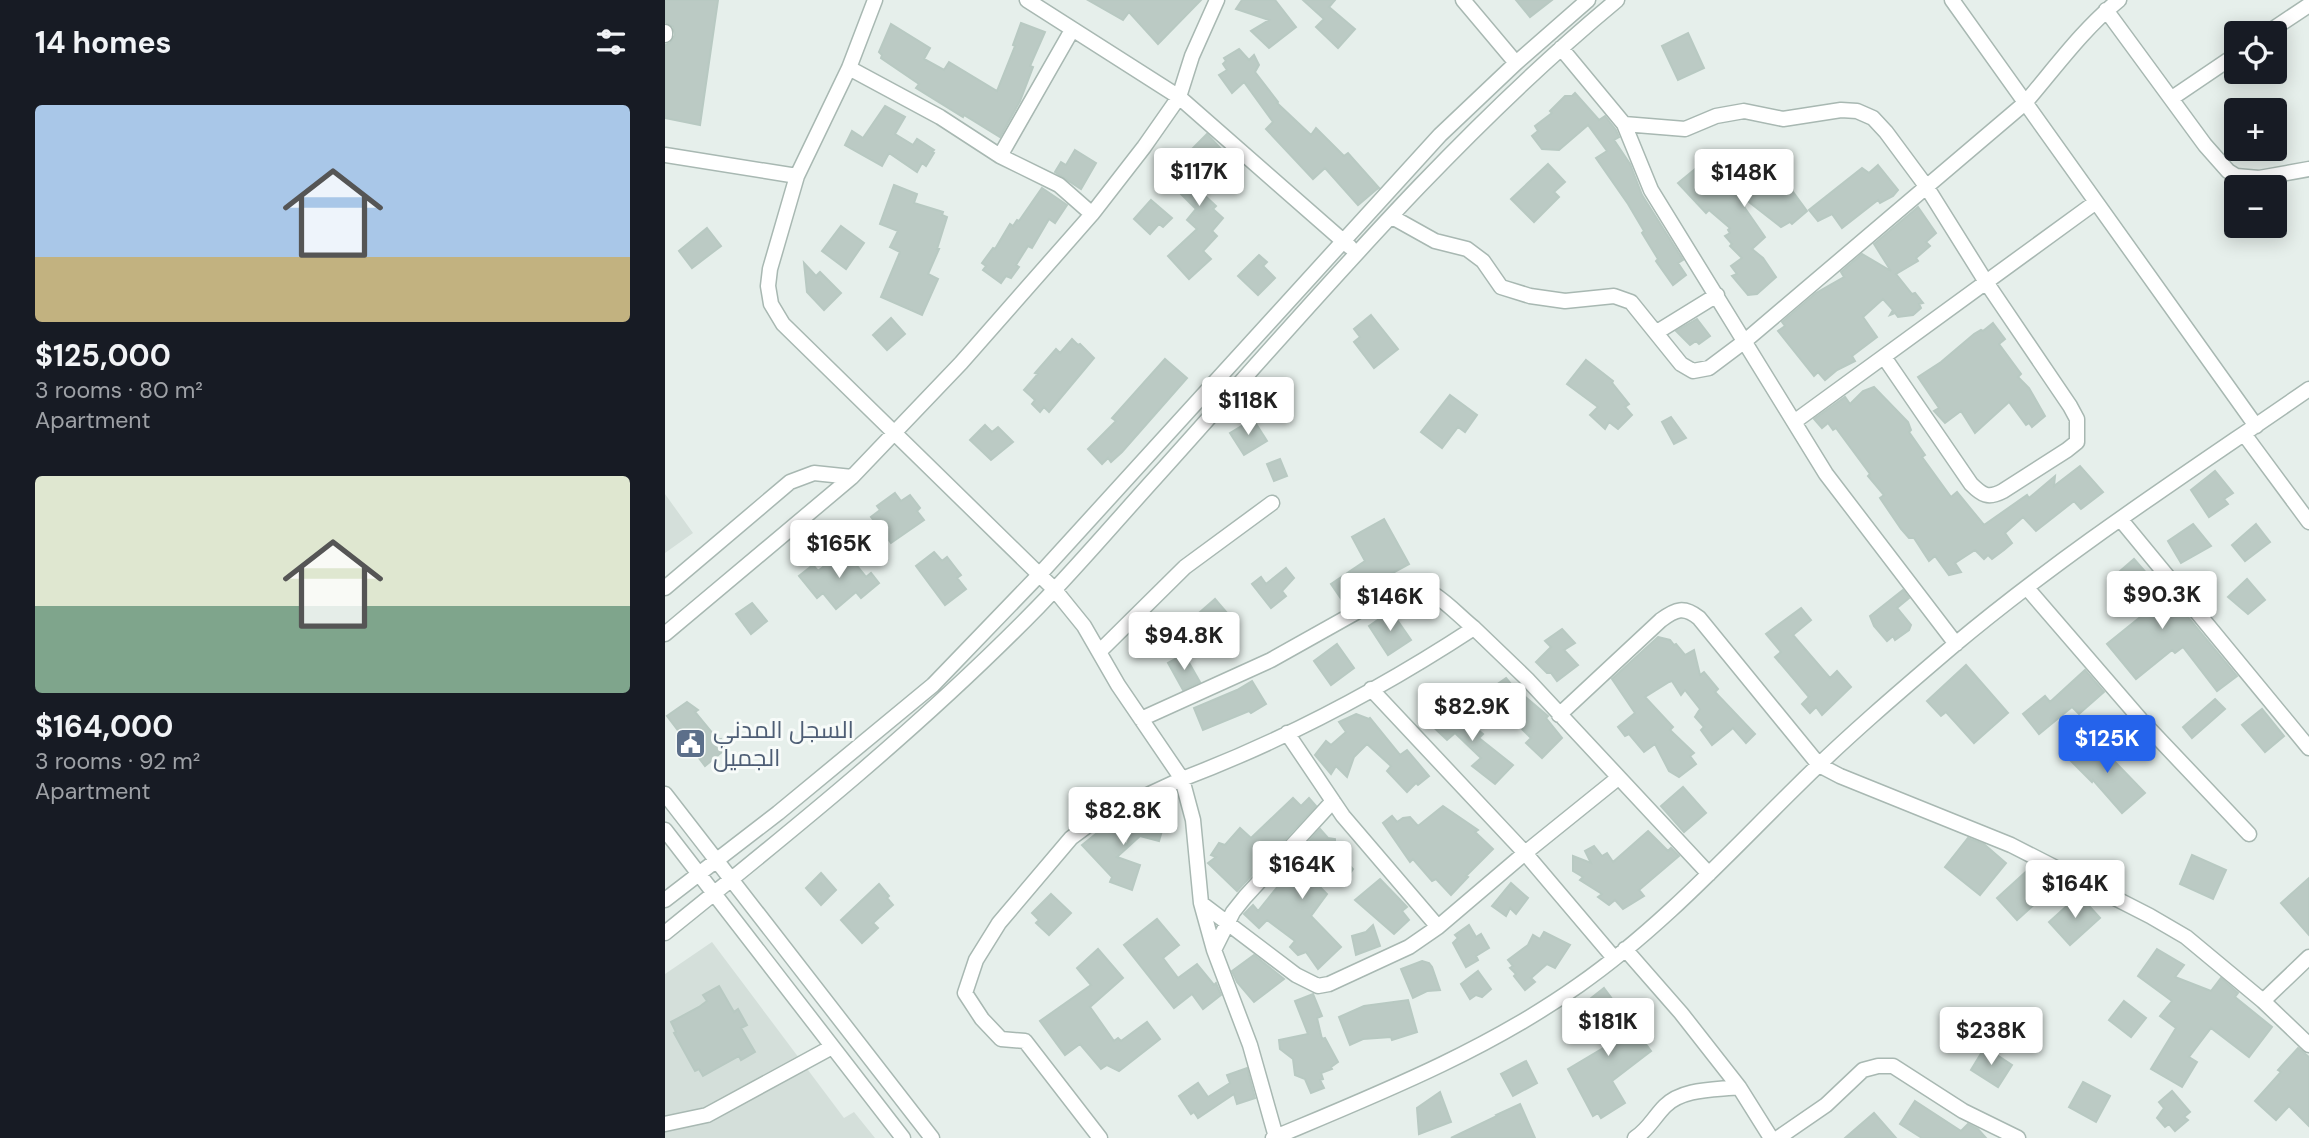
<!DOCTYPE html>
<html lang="en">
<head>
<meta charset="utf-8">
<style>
	:root { --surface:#171b24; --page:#20242c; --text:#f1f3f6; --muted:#9ea1a6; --accent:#2563eb }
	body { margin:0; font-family:"DM Sans",Cairo,sans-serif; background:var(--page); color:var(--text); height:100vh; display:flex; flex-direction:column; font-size:26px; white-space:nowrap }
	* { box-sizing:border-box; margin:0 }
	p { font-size:23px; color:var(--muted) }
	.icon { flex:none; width:38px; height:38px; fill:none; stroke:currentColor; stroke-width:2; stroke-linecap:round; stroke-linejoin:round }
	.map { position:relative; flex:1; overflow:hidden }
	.side { display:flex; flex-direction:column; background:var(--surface); width:665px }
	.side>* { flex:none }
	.controls { position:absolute; left:1559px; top:21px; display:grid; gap:14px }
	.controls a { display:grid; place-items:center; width:63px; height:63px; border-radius:7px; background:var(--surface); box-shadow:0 4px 18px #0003; font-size:35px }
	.price { position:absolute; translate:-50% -60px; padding:0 16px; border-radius:7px; background:#fff; color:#222; font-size:23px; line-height:46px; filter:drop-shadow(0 2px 4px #0008) }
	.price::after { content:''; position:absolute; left:50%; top:42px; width:21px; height:16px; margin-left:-10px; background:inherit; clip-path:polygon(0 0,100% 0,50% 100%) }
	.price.on { background:var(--accent); color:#fff }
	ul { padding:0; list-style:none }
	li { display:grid; align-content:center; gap:14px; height:371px; padding:0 35px }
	li span { display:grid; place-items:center; height:217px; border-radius:7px; color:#555 }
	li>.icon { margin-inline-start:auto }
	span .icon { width:126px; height:126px; fill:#fffc; stroke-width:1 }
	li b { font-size:30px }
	h2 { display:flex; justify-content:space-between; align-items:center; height:84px; padding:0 35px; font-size:30px }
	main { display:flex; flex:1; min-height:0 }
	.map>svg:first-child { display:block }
	.built { fill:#d4dfda }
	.building { fill:#bbcac4; stroke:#b8c9c2; stroke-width:2 }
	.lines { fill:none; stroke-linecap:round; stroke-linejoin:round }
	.minor-casing { stroke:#a8b8b2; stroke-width:17 }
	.minor { stroke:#fff; stroke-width:14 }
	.labels { text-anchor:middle; stroke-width:6; stroke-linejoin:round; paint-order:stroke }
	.service-label { font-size:24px; fill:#4e5e75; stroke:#f7fbf9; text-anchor:start }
</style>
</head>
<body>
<main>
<section class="side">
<h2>14 homes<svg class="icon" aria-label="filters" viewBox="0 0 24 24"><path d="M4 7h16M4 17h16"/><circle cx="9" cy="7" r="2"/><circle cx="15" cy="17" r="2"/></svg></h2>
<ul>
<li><span style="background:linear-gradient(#a9c7e8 70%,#c2b280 0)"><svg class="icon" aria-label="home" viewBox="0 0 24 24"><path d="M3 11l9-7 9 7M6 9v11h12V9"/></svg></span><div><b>$125,000</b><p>3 rooms · 80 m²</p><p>Apartment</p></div></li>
<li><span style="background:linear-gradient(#dfe7d0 60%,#7fa58c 0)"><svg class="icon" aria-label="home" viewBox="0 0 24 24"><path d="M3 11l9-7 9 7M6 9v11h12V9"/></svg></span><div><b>$164,000</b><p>3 rooms · 92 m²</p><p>Apartment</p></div></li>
</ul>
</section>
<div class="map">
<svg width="1644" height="1138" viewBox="0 0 1644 1138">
	<rect width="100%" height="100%" fill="#e6efeb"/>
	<path class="built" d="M0,494L28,533L0,553Z
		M47,942L179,1118L189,1112L210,1138H0V974Z"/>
	<path class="building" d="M0,0H53L35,125L0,118V45L5,43L10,35L8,27L0,22Z
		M423,0H536L493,44L464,12L458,20Z
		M577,0H610L631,27L604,48L586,31L604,20L571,9Z
		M638,0H670L664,7L690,29L673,48L651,27L659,19Z
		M851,0H887L865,17Z
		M356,23L380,32L365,66L368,67L355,101L335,137L299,115L298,117L251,88L254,84L216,58L217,55L214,52L226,24L265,48L259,59L279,70L284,62L332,91L350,46L348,45Z
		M1023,33L1039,68L1013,80L997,46Z
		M574,49L584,60L589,55L594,65L590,72L613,102L612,103L646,135L651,128L679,156L683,153L714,188L712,189L693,205L660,168L648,179L601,129L608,122L579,82L567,93L554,75L562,70L558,64L561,61L559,58Z
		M910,93L934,120L940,116L951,130L954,137L949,140L965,164L977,195L1018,260L1013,263L1021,275L1008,285L991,261L993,259L977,233L979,231L963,204L931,158L942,151L923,125L894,150L877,149L867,136L873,131L870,126L887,113L885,111L900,96H907Z
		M220,106L240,117L230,134L248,145L252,139L269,150L267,152L269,153L261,166L257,163L252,172L224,153L217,166L180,145L187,131L198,138Z
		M542,134L559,152L553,158L560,165L544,180L547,182L536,192L551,206L548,209L558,218L547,231L552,236L538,251L546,259L524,279L503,256L532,229L522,220L531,209L508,186L537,158L528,148Z
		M410,150L431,163L416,189L390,172L396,162L401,165Z
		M1045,151L1063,172L1086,152L1089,156L1093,154L1113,175L1115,174L1142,211L1127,224L1125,222L1116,227L1066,188L1100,237L1087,249L1098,258L1111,277L1092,294L1083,295L1067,276L1072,274L1066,266L1077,258L1065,246L1067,244L1060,236L1065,233L1063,230L1065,228L1044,210L1041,213L1013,183L1035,165L1032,161Z
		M883,164L900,182L889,192L894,197L869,222L846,199Z
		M1213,165L1233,190L1228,196L1215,203L1213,200L1177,228L1167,214L1153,221L1144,210L1197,168L1204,173Z
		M229,185L252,194L249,203L278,212L277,215L282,217L272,249H274L263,274L273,279L257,315L216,297L235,252L225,247L233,231L215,224Z
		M377,188L402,205L390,223L384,219L367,248L363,246L351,265L354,267L346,278L341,276L336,283L318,270L321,266L317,263L328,248L330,249L345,224L348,226L352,220L354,221Z
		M486,200L507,218L498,227L494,224L485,234L469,219Z
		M1253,207L1271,233L1261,242L1265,246L1251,258L1253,261L1231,274L1247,294L1250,293L1258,303L1254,304L1256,308L1248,315L1233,317L1230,313L1225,315L1228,310L1218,299L1198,317L1212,337L1187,356L1190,361L1172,370L1160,380L1153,372L1149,376L1113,331L1120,326L1117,322L1151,293L1179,277L1176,272L1197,254L1226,271L1209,244Z
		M176,226L199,243L181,269L157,251Z
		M42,228L56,246L27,268L14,251Z
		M594,255L602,262L598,266L610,278L593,295L573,276Z
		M139,263L151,276L155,272L176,293L159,310L142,292Z
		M706,315L733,349L709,368L689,342L695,337L689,329Z
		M226,318L240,334L222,350L208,335Z
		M1032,319L1045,336L1034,344L1031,341L1025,345L1011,331Z
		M1328,323L1340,339L1334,344L1356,374L1353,377L1364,388L1380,416L1367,427L1364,423L1361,425L1344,402L1310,433L1296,411L1280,423L1269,411L1274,408L1253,377L1276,362L1309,334L1316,330L1318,331Z
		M407,339L413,345L415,344L429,358L384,412L379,407L375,412L367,404L370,400L359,390L373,374L370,373L391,349L395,353Z
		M500,359L522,378L457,452L446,462L443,458L437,464L423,449L451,421L447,418Z
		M921,360L948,381L947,383L964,404L960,407L967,415L953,429L944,422L940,429L925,415L933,407L902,384Z
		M1209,387L1243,422L1246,430L1244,432L1260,455L1257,457L1286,497L1292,492L1319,525L1362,495L1364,498L1390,476L1389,486L1415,466L1438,492L1416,509L1409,501L1371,531L1358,517L1340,533L1347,543L1339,550L1327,559L1323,555L1319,559L1310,550L1290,563L1296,572L1284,575L1270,556L1264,561L1249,538H1244L1236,529L1215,498L1219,495L1203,476L1205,474L1171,428L1168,430L1163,423L1157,428L1149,419L1180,397L1185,404L1198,391Z
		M785,395L812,415L800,432L793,427L777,448L756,432Z
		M1006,417L1021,438L1009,444L997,422Z
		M588,419L602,441L579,455L565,433Z
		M320,425L327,432L333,427L348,442L326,460L305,440Z
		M615,459L622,476L609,481L602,464Z
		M1550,471L1568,493L1559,499L1563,504L1544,517L1526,490Z
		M230,493L236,501L245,495L255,508L252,511L259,520L226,543L206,517L215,510L212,506Z
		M719,519L744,564L700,588L703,592L681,606L666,584L700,561L687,537Z
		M1528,524L1546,546L1516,563L1503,541Z
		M1591,524L1605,542L1580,561L1567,545Z
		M179,550L201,577L206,573L214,583L196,598L191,592L171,609L158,593L152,598L134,576L148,565L153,571Z
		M269,552L277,561L282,557L296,575L292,578L301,589L280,605L251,566Z
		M1469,559L1511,607L1513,605L1572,676L1552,691L1518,647L1510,653L1507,650L1471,679L1442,644L1479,614L1447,578Z
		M621,568L629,578L617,591L621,596L606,608L587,584L596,577L601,584Z
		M1582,579L1600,600L1583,614L1563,597Z
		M1238,590L1244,598L1232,608L1246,625L1244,630L1230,640L1228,636L1222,641L1209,626L1205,616Z
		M550,599L568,620L555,632L559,637L550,645L527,619Z
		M87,603L102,621L86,634L71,614Z
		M1136,608L1146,620L1128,635L1165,678L1172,671L1186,687L1157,715L1151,707L1145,713L1137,704L1144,697L1110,657L1116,652L1101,634Z
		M726,611L746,640L723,655L704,626Z
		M897,629L910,643L899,650L913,665L892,681L886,673H882L871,662L886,647L880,641Z
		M993,637L1005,640L1009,645L1011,644L1020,655L1029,650L1035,675L1039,672L1053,689L1050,692L1090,734L1081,743L1068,728L1047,745L1036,730L1039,727L1030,717L1035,709L1020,690L1016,695L1007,681L1004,682L980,697L1008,727L1005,730L1029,753L1025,756L1031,764L1014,777L1004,771L990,744L979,752L964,734L960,736L953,727L970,713L947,679Z
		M672,644L689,668L666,685L649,661Z
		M519,654L535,682L518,690L503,663Z
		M1301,665L1343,713L1309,743L1281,712L1276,716L1262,701Z
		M1420,670L1439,692L1414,714L1407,707L1374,734L1358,714L1380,696L1385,702Z
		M841,678L850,689L852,688L858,695L883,716L881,718L897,738L877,758L861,743L866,738L841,713L839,714L829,701L822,708L814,697Z
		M587,681L601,704L586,713L584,711L538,730L529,708L572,690Z
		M1550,699L1560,709L1527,738L1518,727Z
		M22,702L33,710L30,712L53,740L56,739L63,747L40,766L2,716Z
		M785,706L818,734L814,738L848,765L830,784L807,766L816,758L790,733L782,740L762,721L770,712L778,715Z
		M1597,709L1619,736L1600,752L1577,725Z
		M691,714L704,719L705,718L735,755L742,750L764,776L753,785L751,783L742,792L722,771L726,766L702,744L689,757L682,777L671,766L666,774L650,755L661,741L666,745L681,732L674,722Z
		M1427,738L1480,793L1457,813L1428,780L1427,782L1405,760Z
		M1018,787L1041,813L1019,832L996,806Z
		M628,798L636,806L644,798L651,806L572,891L543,863L551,857L546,855L554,843L560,845L575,828L586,838Z
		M778,806L813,830L810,832L828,849L801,876L803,877L786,895L771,879L767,881L748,859L745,862L718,823L727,816L732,822L738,818L745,817L753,826Z
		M474,810L501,817L494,841L475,836L452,857L475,865L467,890L445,882L447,877L417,845L443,824L462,845L472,811Z
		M655,829L663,838L670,839V849L688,869L686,872L665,859L647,873L653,885L662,894L646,916L676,947L653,969L641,952L633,955L625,947L630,941L602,920L594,928L579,914L588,905L593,911L613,886L608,881Z
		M983,831L1003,851L1006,848L1014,856L974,890L979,896L958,909L950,900L944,905L933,897L937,894L915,880L918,877L908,871V856L926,863L920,851L929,846L937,856L942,853L948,862Z
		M1303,838L1319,844L1341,863L1315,895L1280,867Z
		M1527,855L1561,870L1548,899L1515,884Z
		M1364,869L1384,891L1352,920L1332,898Z
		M156,873L171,890L156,905L141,888Z
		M1644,878V935L1616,903Z
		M715,879L742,907L737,911L744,920L729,934L690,900Z
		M846,883L863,898L851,914L845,908L841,916L827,906Z
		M214,884L224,896L222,898L228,905L208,923L213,928L197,943L176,920Z
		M386,894L406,913L384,935L371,923L374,920L367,913Z
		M1414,895L1435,918L1405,945L1384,922Z
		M492,919L514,945L498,958L513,978L532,964L549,985L551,983L556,995L538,1009L527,994L509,1008L459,945Z
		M708,925L715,946L691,955L687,936L701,932Z
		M804,925L811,937L816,934L824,948L811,956L813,960L801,967L788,943L793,938L790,935Z
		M879,932L905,945L890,968L882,964L866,978L870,982L860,990L849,976L851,974L845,968L848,966L843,960L863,945L868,935L875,939Z
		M433,949L458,978L425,1007L449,1041L453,1038L456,1041L482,1022L495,1039L454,1071L442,1065L436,1069L415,1044L400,1055L375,1021L426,985L412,968Z
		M1492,949L1519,965L1510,977L1546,991L1556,978L1573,993L1570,997L1607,1027L1584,1057L1546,1028L1524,1057L1532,1062L1517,1087L1486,1069L1511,1028L1495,1016L1507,1001L1473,976Z
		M589,955L619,979L589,1002L572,982L567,971Z
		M757,961L764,963L767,967L775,990L762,991L748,998L736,969Z
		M813,971L826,989L817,997L811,995L805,999L796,984Z
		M54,986L69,1012L73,1009L82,1025L76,1028L90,1052L76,1060L74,1056L38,1076L34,1069L30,1071L9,1033L11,1032L6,1022L34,1007L42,1001L38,995Z
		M939,988L986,1051L947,1081L960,1103L936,1118L933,1113L928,1116L903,1069L950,1041L920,1003Z
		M648,994L657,1016L652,1018L657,1039L660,1038L673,1062L666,1067L667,1069L656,1073L658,1079L655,1080L659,1088L646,1093L640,1079L630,1075L628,1059L615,1049L614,1040L643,1034L630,1001Z
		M743,1000L752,1032L727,1040L726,1037L698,1039L685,1045L674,1017L699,1006Z
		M1459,1001L1481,1018L1466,1037L1444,1020Z
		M1320,1047L1347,1065L1333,1087L1306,1070Z
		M1633,1048L1644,1057V1126L1624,1106L1611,1120L1590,1101L1616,1072L1613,1070Z
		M861,1061L872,1083L848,1096L836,1074Z
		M582,1068L590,1098L572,1104L569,1094L533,1118L529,1112L526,1114L514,1096L533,1083L543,1097L565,1083L562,1075Z
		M1418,1082L1445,1096L1431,1122L1404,1107Z
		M1507,1091L1525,1112L1519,1117L1523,1120L1510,1131L1504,1124L1500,1127L1492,1118L1499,1108L1494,1102Z
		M775,1092L786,1122L754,1134L752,1108Z
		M1250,1101L1296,1131L1303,1124L1313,1129L1321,1138H1257L1235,1124Z
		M855,1104L870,1138H786L832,1116L831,1115Z
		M1209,1113L1231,1138H1180Z"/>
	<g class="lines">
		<defs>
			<path id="minor" d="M210,0L184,68L132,176L105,269L103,286L106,304L118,324L389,589L419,626L453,685L517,779C617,741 719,687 809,628L862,679L1044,874
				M362,0L514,97L685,247
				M798,0L851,63
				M1287,0L1591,426
				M1441,10L1540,145L1563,171L1571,176L1594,178L1644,169
				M1602,33L1644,5
				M0,35V32
				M896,48L959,124L986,190L1161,474L1291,644
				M184,68L275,117L335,156L394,185L427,214
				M1507,98L1572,54
				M959,124L1020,129L1051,116L1079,111L1118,119L1176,110L1192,111L1208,118L1221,132L1261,186L1321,282L1405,406L1412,419V442L1402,450L1338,491C1323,499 1317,495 1306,484L1219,357
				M0,155L132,176
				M335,156L407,30
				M727,217L770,241L802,249L818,261L836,287L865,296L900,301L949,296L966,302L1016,364L1028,371L1044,368L1080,341L1360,103C1390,68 1418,29 1454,0
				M992,332L1052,295
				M1129,422L1431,202
				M1579,434L1644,522
				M1456,520L1644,748
				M0,588L125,482L149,473L187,477
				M1362,588L1476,720L1584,834
				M0,634L187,477L296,363L427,214L479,147L514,97L527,56L552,0
				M434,652L520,567L607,503
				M706,689L860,853L949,958
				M894,715L996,620C1011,609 1019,606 1034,618L1154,765L1175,776L1346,845L1485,916L1521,937L1598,1001L1644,957
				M476,719L606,660L738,586C764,581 790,613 809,628
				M622,733L678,816L773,927
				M0,794L267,1138
				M0,830L238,1138
				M0,900L113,813L268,685L375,574L775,135L851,63L923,0
				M536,903L631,975L653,986L664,984L744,947L773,927L860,853L953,778
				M0,933C129,829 258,725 374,606C414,565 452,520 491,477C639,313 782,141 952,0
				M960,949L1016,1013L1074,1087L1106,1138
				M549,950L568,912L580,897L668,801
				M1598,1001L1644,1045
				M0,1124L42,1115L167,1047
				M435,1138L360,1041L336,1039L317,1019L300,993L311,960L334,923L406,838L433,818L517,779L528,820L536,903L549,950L585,1045L611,1137
				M608,1138C713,1094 821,1051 914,985C994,929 1060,857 1129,789C1179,739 1234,692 1288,646C1400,552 1524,472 1644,389
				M970,1138C983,1130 989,1117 1000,1106C1018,1088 1051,1090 1074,1087
				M1113,1138L1161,1105L1198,1070L1213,1066H1228L1298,1111L1353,1138"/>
		</defs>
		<use href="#minor" class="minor-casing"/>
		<use href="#minor" class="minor"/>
	</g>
	<defs>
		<symbol id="civic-square" viewBox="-11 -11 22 22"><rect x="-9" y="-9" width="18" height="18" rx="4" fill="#5c6f8a" stroke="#f7fbf9"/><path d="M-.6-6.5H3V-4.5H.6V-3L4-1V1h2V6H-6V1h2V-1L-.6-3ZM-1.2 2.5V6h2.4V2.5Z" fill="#fff"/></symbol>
	</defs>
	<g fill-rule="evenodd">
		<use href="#civic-square" x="8" y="726" width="35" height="35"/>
	</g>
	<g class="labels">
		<g class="service-label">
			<text x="48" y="738">السجل المدني<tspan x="48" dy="28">الجميل</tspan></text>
		</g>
	</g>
</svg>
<div class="controls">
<a><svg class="icon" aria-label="locate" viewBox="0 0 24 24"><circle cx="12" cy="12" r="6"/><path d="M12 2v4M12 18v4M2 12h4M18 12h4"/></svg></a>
<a>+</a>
<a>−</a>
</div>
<b class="price" style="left:534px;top:208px">$117K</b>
<b class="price" style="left:1079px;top:209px">$148K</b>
<b class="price" style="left:583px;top:437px">$118K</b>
<b class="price" style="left:174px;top:580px">$165K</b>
<b class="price" style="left:1497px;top:631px">$90.3K</b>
<b class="price" style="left:725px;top:633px">$146K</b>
<b class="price" style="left:519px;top:672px">$94.8K</b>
<b class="price" style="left:807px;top:743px">$82.9K</b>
<b class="price on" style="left:1442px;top:775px">$125K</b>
<b class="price" style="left:458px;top:847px">$82.8K</b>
<b class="price" style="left:637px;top:901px">$164K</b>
<b class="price" style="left:1410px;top:920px">$164K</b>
<b class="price" style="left:943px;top:1058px">$181K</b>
<b class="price" style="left:1326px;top:1067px">$238K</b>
</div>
</main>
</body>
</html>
